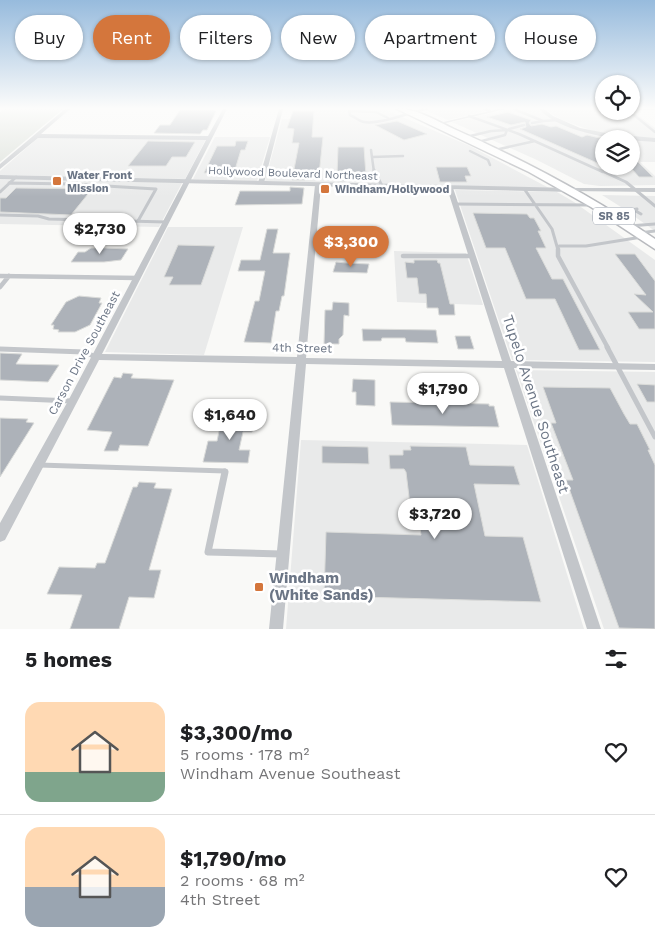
<!DOCTYPE html>
<html lang="en">
<head>
<meta charset="utf-8">
<style>
	:root { --surface:#fff; --page:#f6f6f6; --text:#202124; --muted:#757577; --line:#e0e0e0; --accent:#d4763c }
	body { margin:0; font-family:"Work Sans",sans-serif; background:var(--page); color:var(--text); height:100vh; display:flex; flex-direction:column; font-size:19px; white-space:nowrap }
	* { box-sizing:border-box; margin:0 }
	p { font-size:16px; color:var(--muted) }
	.icon { flex:none; width:28px; height:28px; fill:none; stroke:currentColor; stroke-width:2; stroke-linecap:round; stroke-linejoin:round }
	.map { position:relative; height:629px; overflow:hidden }
	.details { display:flex; flex-direction:column; background:var(--surface); flex:1 }
	.details>* { flex:none }
	.banner { position:absolute; left:15px; top:15px; width:625px; height:45px; display:flex; gap:10px }
	.buttons { position:absolute; left:595px; top:75px; display:grid; gap:10px }
	.buttons a { display:grid; place-items:center; width:45px; height:45px; border-radius:50%; background:var(--surface); box-shadow:0 1px 4px #0004; font-size:25px }
	.price { position:absolute; translate:-50% -42px; padding:0 11px; border-radius:18px; background:#fff; color:#222; font-size:16px; line-height:32px; filter:drop-shadow(0 1px 2px #0008) }
	.price::after { content:''; position:absolute; left:50%; top:30px; width:15px; height:11px; margin-left:-8px; background:inherit; clip-path:polygon(0 0,100% 0,50% 100%) }
	.price.selected { background:var(--accent); color:#fff }
	ul { padding:0; list-style:none }
	li { display:flex; align-items:center; gap:15px; height:125px; padding:0 25px }
	li+li { border-top:1px solid var(--line) }
	li span { display:grid; place-items:center; flex:none; width:140px; height:100px; border-radius:15px; color:#555 }
	li>.icon { margin-inline-start:auto }
	span .icon { width:60px; height:60px; fill:#fffc; stroke-width:1 }
	li b { font-size:21px }
	h2 { display:flex; justify-content:space-between; align-items:center; height:60px; padding:0 25px; font-size:21px }
	.chip { padding:0 18px; border-radius:22px; background:var(--surface); box-shadow:0 1px 4px #0004; font-size:18px; line-height:45px }
	.chip.selected { background:var(--accent); color:#fff }
	.map>svg:first-child { display:block }
	.built { fill:#e9eaea }
	.green { fill:#dadfd8 }
	.building { fill:#adb2b9; stroke:#dadbd9 }
	.lines { fill:none; stroke-linecap:round; stroke-linejoin:round }
	.trunk-casing { stroke:#b8babe; stroke-width:3 }
	.service-far4 { stroke:#c3c6ca; stroke-width:2.5 }
	.service-far3 { stroke:#c3c6ca; stroke-width:3 }
	.service-far2 { stroke:#c3c6ca; stroke-width:4.5 }
	.service-far1 { stroke:#c3c6ca; stroke-width:5 }
	.service { stroke:#c3c6ca; stroke-width:7 }
	.minor { fill:#c3c6ca; fill-rule:evenodd }
	.tertiary { fill:#c3c6ca; fill-rule:evenodd }
	.trunk { fill:#fff; fill-rule:evenodd }
	.poi-dot { fill:#d4763c; stroke:#fff; stroke-width:2 }
	.labels { text-anchor:middle; stroke-width:5; stroke-linejoin:round; paint-order:stroke }
	.far-street-label { font-size:11px; fill:#6b7585; stroke:#fff }
	.far-poi-label { font-size:11px; font-weight:bold; fill:#6b7585; stroke:#fff; text-anchor:start }
	.shield { fill:#fff; stroke:#979eaa; stroke-width:1 }
	.shield-label { font-size:11px; font-weight:bold; fill:#6b7585 }
	.street-label { font-size:12px; fill:#6b7585; stroke:#fff }
	.near-street-label { font-size:15px; fill:#6b7585; stroke:#fff }
	.near-poi-label { font-size:15px; font-weight:bold; fill:#6b7585; stroke:#fff; text-anchor:start }
</style>
</head>
<body>
<div class="map">
<svg width="655" height="629" viewBox="0 0 655 629">
	<rect width="100%" height="100%" fill="#f9f9f7"/>
	<path class="built" d="M307,109L386,110L470,146L549,188L265,181L282,119H303Z
		M422,109H495L448,120Z
		M538,109L570,127L620,139H604V166H631V140L655,142V162H640L655,176V185L600,186L584,184L537,160L452,122L506,110Z
		M544,109L631,110L655,128V139L617,136L590,130L562,120Z
		M215,137H270L257,181L193,179Z
		M38,138L206,139L185,179L0,175V171Z
		M0,179L82,180L182,183L159,227L0,224Z
		M455,190L557,192L574,202L655,260V362L512,360Z
		M602,195L655,196V231L621,207Z
		M168,227H243L204,355L105,352Z
		M394,251L466,253L483,305L397,302Z
		M516,370L655,372V629H604Z
		M301,440L527,445L584,629H286Z"/>
	<path class="green" d="M5,109H63L0,162V112Z"/>
	<path class="building" d="M180,110H213L216,111L207,130H203L200,134L154,133L160,125H170Z
		M293,111H314L312,137H323L319,175H306L305,180H292L299,143H292L294,129L287,128Z
		M508,112L531,120L529,123L531,126L542,124L551,127L556,126L582,137L587,135L604,139V166L520,129L526,127L525,122L511,125L487,117Z
		M397,121L427,134L404,140L375,125Z
		M148,141L195,142L186,157H172L166,166H128Z
		M236,141H248L245,150H241L234,173H204L217,146H235Z
		M338,147H364L366,176H351V181H340L341,176H337Z
		M631,155L653,177H639L631,168Z
		M436,167H467L471,176H465L467,182H440Z
		M290,187L304,188L302,204L235,205L240,191H290Z
		M16,188L92,189L71,215L0,212V198H6Z
		M473,213L527,214L530,218H534L541,231H538L546,248H536L552,279H563L600,350H579L555,299H526L505,248H486Z
		M267,229H278L273,253H290L284,296H282L279,311H276L271,343L244,342L255,301H259L265,271H238L241,260H260Z
		M178,245L215,246L201,285H169L173,277H164Z
		M91,248H105L128,249L121,260L104,262H71L78,252H85Z
		M615,254H635L655,281V329H639L628,312H653L634,294L646,295Z
		M414,260H437L438,263H440L450,304H454L455,315H439L438,308H427L426,294H419L417,278H407L405,262L414,263Z
		M336,262L346,263L369,264L367,273L333,272Z
		M79,296L101,298L99,303H102L90,325L75,332H58L59,330L53,329L54,325H51L66,302Z
		M333,302L349,303V316L344,315L343,335L339,339V344H324L325,310H332Z
		M362,329L436,330L438,343L406,342L405,338H382L381,341H363Z
		M455,336H470L474,349H458Z
		M0,353L22,354L16,364L59,365L48,382L0,380Z
		M123,373L133,374L131,378L174,380L148,446L120,445L118,451H104L112,432L87,430L114,377L121,378Z
		M353,379L375,380V406L356,405V392H352Z
		M637,384L655,385V402H647Z
		M543,387L610,388L624,414L630,424H637L650,450H648L655,465V629L619,628L566,480H573L551,423H556Z
		M390,402L489,404V406H494L499,427L392,425Z
		M222,417H255L252,432H243L239,450H250L248,463L203,462L208,441H217Z
		M0,418L28,419L26,422L34,423L0,477Z
		M322,446L368,447L369,464L322,463Z
		M410,446L466,447L470,465L514,466L520,485L474,484L485,536L523,537L541,602L324,596L326,532L421,535L417,505H410L406,472L404,469H390L389,455H403V450H411Z
		M139,482L156,483L154,488L172,489L149,570H161L154,598L129,597L119,629H70L82,595L47,594L59,567L95,568L97,563H105L133,487H137Z"/>
	<g class="lines">
		<defs>
			<path id="trunk" d="M397,109C416,108 437,121 454,129C524,160 592,196 655,239V249L591,207L529,172Z"/>
		</defs>
		<use href="#trunk" class="trunk-casing"/>
		<path class="service-far4" d="M485,109L490,111
			M514,109L543,121L558,120
			M629,111L655,132
			M469,116L519,134L603,172
			M388,118L376,112L349,111L350,115C355,117 359,121 364,122C380,125 410,112 426,109
			M532,123L543,121
			M509,129L524,125
			M466,137L491,131L507,130L505,135L478,142
			M371,150L374,172
			M495,150L535,141
			M470,151L488,160L490,165
			M372,157L403,156"/>
		<path class="service-far3" d="M374,170L382,186
			M600,170L626,182L655,206
			M9,183L73,184L79,178
			M73,184L156,189L138,221
			M525,190L552,229L558,250
			M0,192L16,177
			M455,204L592,205
			M634,210L641,214
			M610,213L637,209
			M0,215L38,216L49,219L166,222
			M629,226L655,224
			M639,233L655,231
			M559,246H586L642,237"/>
		<path class="service-far2" d="M558,249V256L608,348
			M403,256H472
			M0,276L138,278
			M0,287L9,276"/>
		<path class="service-far1" d="M607,347L655,437
			M0,349L84,352L96,357
			M0,398L72,401
			M39,465L225,471V473"/>
		<path class="service" d="M225,472L208,552L281,554"/>
		<path class="minor" d="M65,109H70L41,134L208,136L223,109H227L102,354L297,357L315,185L318,183L321,185L306,358L502,361L447,188L450,186L453,188L511,361L655,364V370L514,368L601,629H587L504,368L306,364L283,629H269L296,364L99,360L5,540L0,542V523L68,401L206,140L38,138L0,169V164Z
			M279,109H283L264,183L259,184L258,183Z
			M498,109H506L437,125L435,124Z
			M539,109H544L553,116L580,128L611,134L655,138V142C622,140 563,135 539,109Z
			M636,109H655V110H638Z
			M571,188H655V192L569,191L568,190Z"/>
		<path class="tertiary" d="M0,175L571,188L575,190L571,192L0,179Z"/>
		<use href="#trunk" class="trunk"/>
	</g>
	<linearGradient id="sky" x2="0" y2="1"><stop stop-color="#97bbdd"/><stop offset="0.55" stop-color="#fcfcfb"/><stop offset="1" stop-color="#fcfcfb" stop-opacity="0"/></linearGradient>
	<rect width="655" height="197" fill="url(#sky)"/>
	<g class="poi-dot">
		<rect x="52" y="176" width="10" height="10" rx="2.5"/>
		<rect x="320" y="184" width="10" height="10" rx="2.5"/>
		<rect x="254" y="582" width="10" height="10" rx="2.5"/>
	</g>
	<g class="labels">
		<g class="far-street-label">
			<text transform="translate(293 173) rotate(2)" y="4">Hollywood Boulevard Northeast</text>
		</g>
		<g class="far-poi-label">
			<text x="67" y="179">Water Front<tspan x="67" dy="13">Mission</tspan></text>
			<text x="335" y="193">Windham/Hollywood</text>
		</g>
		<rect class="shield" x="593" y="207.5" width="42" height="17" rx="4"/>
		<g class="shield-label">
			<text x="614" y="220">SR 85</text>
		</g>
		<g class="street-label">
			<text transform="translate(302 348) rotate(1)" y="4">4th Street</text>
			<text transform="translate(84 353) rotate(-62)" y="4">Carson Drive Southeast</text>
		</g>
		<g class="near-street-label">
			<text transform="translate(536 404) rotate(72)" y="5">Tupelo Avenue Southeast</text>
		</g>
		<g class="near-poi-label">
			<text x="269" y="583">Windham<tspan x="269" dy="17">(White Sands)</tspan></text>
		</g>
	</g>
</svg>
<div class="buttons">
<a><svg class="icon" aria-label="locate" viewBox="0 0 24 24"><circle cx="12" cy="12" r="6"/><path d="M12 2v4M12 18v4M2 12h4M18 12h4"/></svg></a>
<a><svg class="icon" aria-label="layers" viewBox="0 0 24 24"><path d="M12 4l9 5-9 5-9-5zM3 14l9 5 9-5"/></svg></a>
</div>
<b class="price" style="left:100px;top:255px">$2,730</b>
<b class="price selected" style="left:351px;top:268px">$3,300</b>
<b class="price" style="left:443px;top:415px">$1,790</b>
<b class="price" style="left:230px;top:441px">$1,640</b>
<b class="price" style="left:435px;top:540px">$3,720</b>
<div class="banner">
<a class="chip">Buy</a>
<a class="chip selected">Rent</a>
<a class="chip">Filters</a>
<a class="chip">New</a>
<a class="chip">Apartment</a>
<a class="chip">House</a>
</div>
</div>
<section class="details">
<h2>5 homes<svg class="icon" aria-label="filters" viewBox="0 0 24 24"><path d="M4 7h16M4 17h16"/><circle cx="9" cy="7" r="2"/><circle cx="15" cy="17" r="2"/></svg></h2>
<ul>
<li><span style="background:linear-gradient(#ffd9b3 70%,#7fa58c 0)"><svg class="icon" aria-label="home" viewBox="0 0 24 24"><path d="M3 11l9-7 9 7M6 9v11h12V9"/></svg></span><div><b>$3,300/mo</b><p>5 rooms · 178 m²</p><p>Windham Avenue Southeast</p></div><svg class="icon" aria-label="heart" viewBox="0 0 24 24"><path d="M12 20l-8-8c-3-5 5-10 8-4 3-6 11-1 8 4z"/></svg></li>
<li><span style="background:linear-gradient(#ffd9b3 60%,#9aa5b1 0)"><svg class="icon" aria-label="home" viewBox="0 0 24 24"><path d="M3 11l9-7 9 7M6 9v11h12V9"/></svg></span><div><b>$1,790/mo</b><p>2 rooms · 68 m²</p><p>4th Street</p></div><svg class="icon" aria-label="heart" viewBox="0 0 24 24"><path d="M12 20l-8-8c-3-5 5-10 8-4 3-6 11-1 8 4z"/></svg></li>
</ul>
</section>
</body>
</html>
